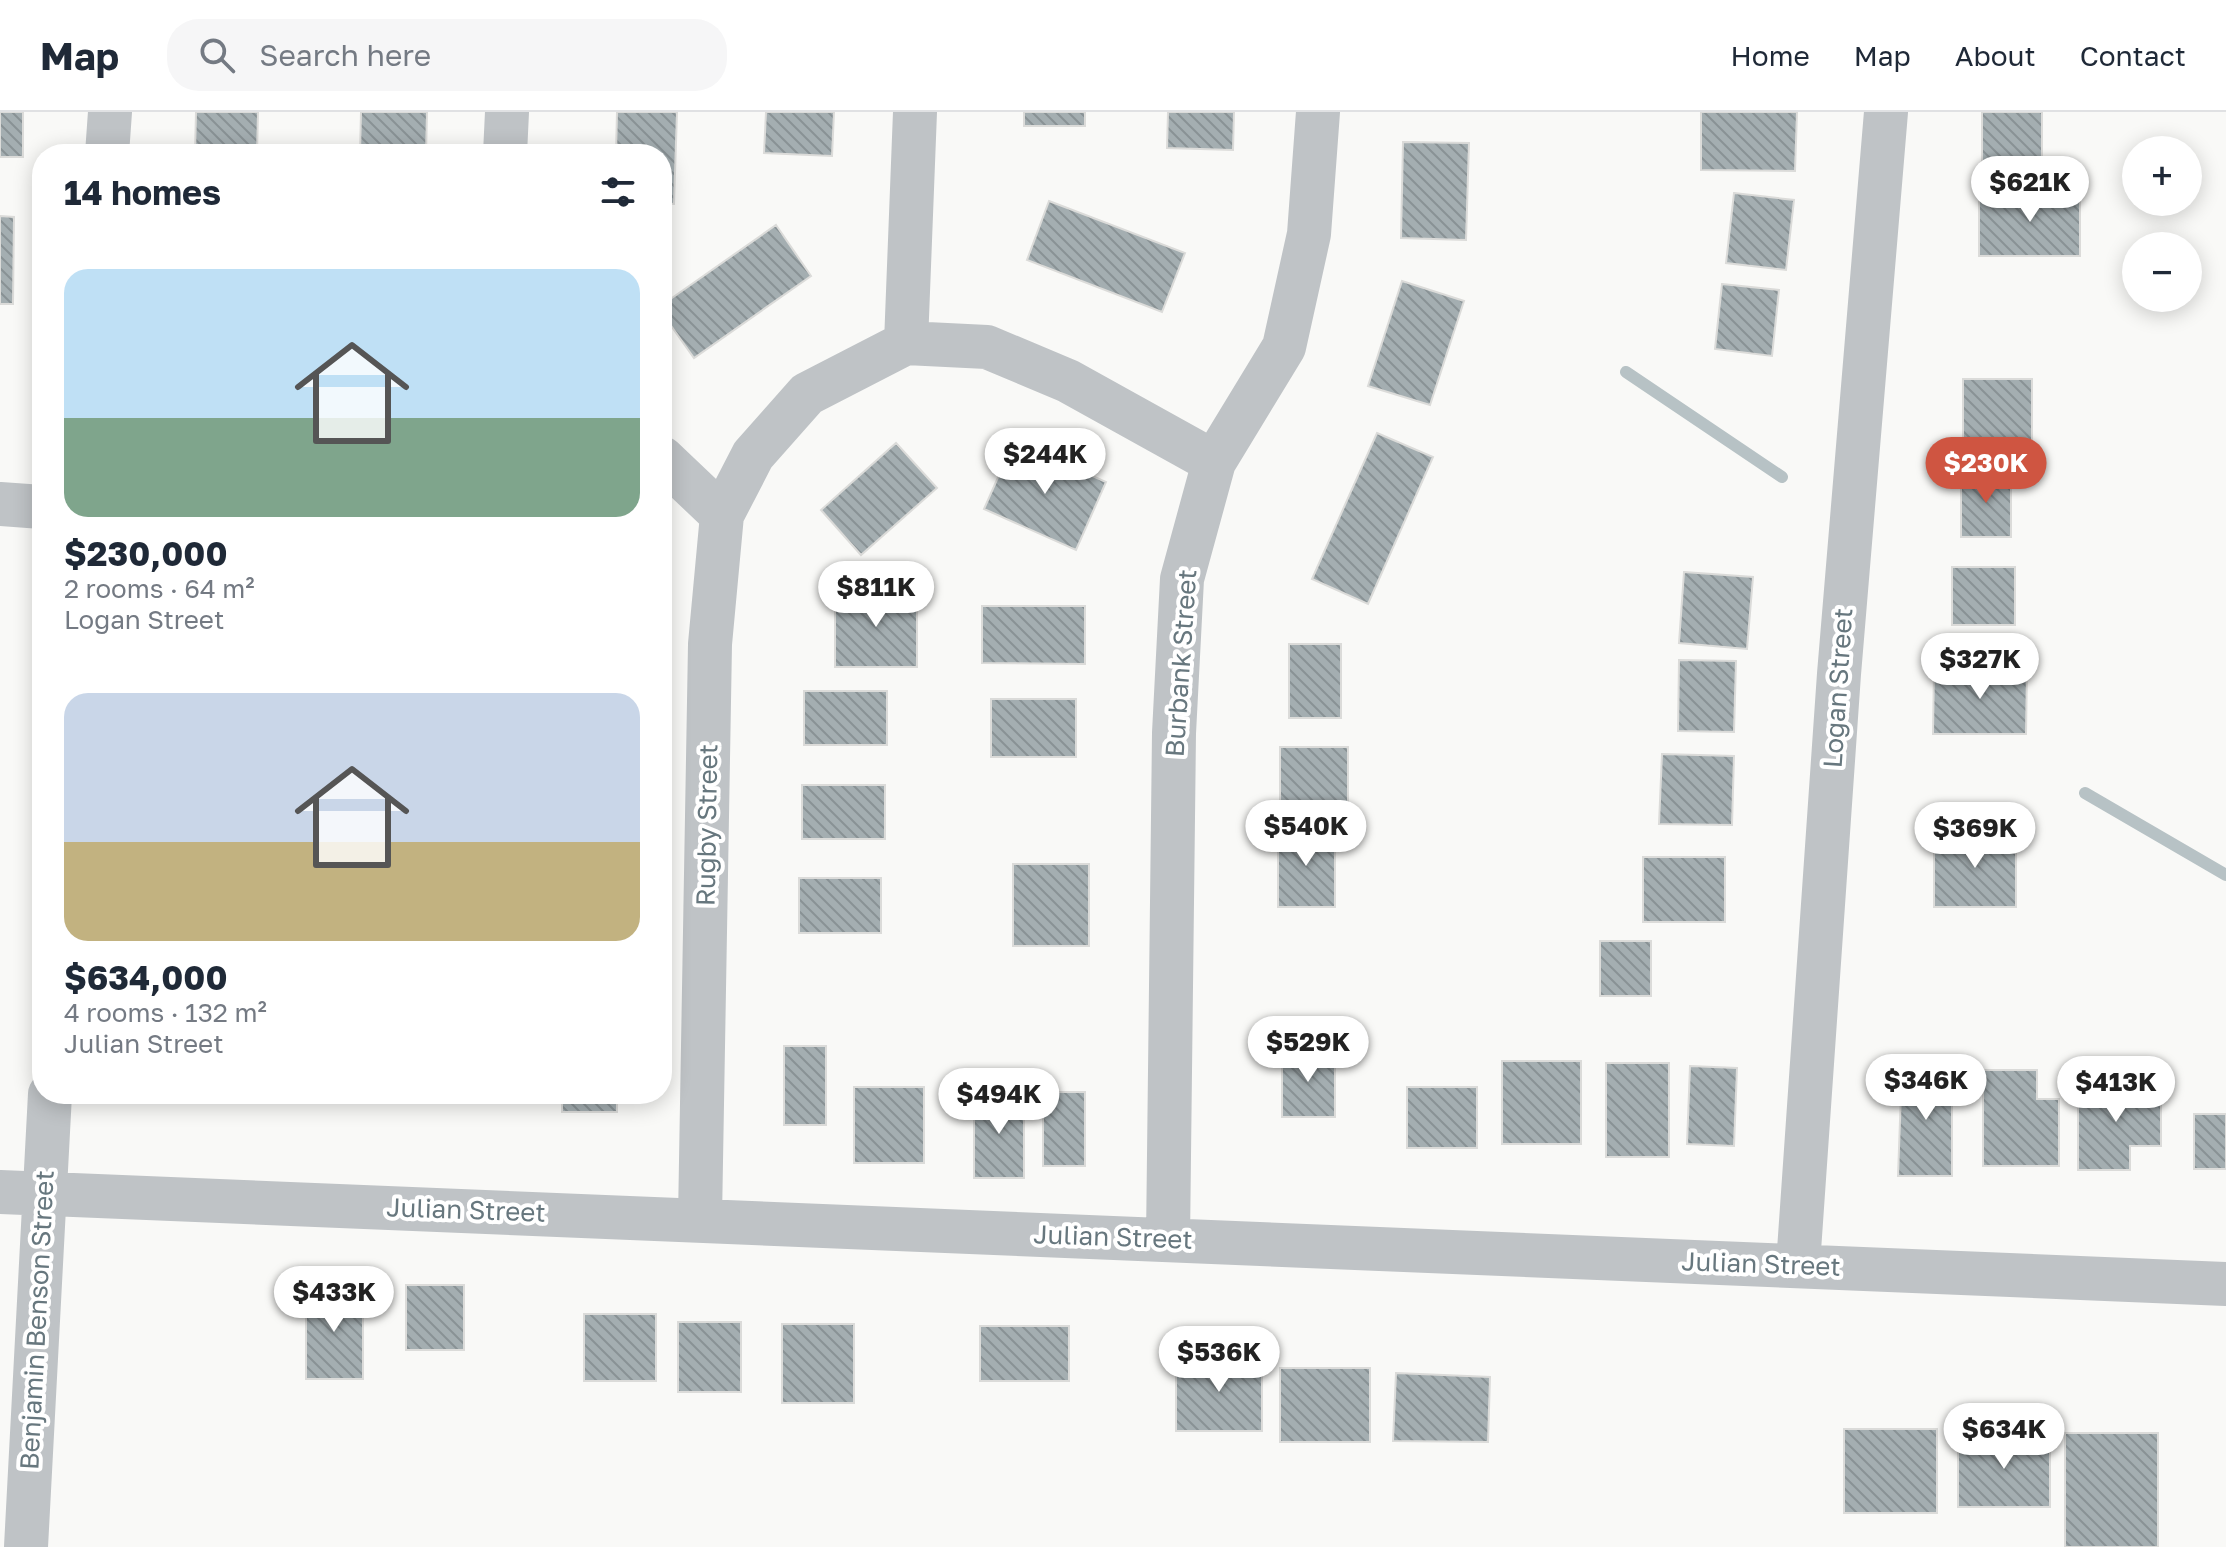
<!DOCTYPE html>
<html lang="en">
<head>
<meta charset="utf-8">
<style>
	:root { --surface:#fff; --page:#f6f6f7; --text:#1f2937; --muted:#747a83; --line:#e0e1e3; --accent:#cf5541 }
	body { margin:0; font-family:"Golos Text",sans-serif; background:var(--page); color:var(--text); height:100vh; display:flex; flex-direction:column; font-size:30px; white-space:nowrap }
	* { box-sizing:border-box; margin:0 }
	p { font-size:26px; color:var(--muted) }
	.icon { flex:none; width:44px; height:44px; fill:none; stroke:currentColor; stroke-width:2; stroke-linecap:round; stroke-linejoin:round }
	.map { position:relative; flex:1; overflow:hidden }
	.side { position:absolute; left:32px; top:32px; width:640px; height:960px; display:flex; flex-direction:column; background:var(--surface); border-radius:32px; box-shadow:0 4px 20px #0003 }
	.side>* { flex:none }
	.buttons { position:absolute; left:2122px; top:24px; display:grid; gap:16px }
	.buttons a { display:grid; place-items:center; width:80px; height:80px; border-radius:50%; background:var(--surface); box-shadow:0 4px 20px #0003; font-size:40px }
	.price { position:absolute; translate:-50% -68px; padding:0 18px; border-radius:28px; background:#fff; color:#222; font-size:26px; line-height:52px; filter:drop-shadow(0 2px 4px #0008) }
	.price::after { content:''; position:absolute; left:50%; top:48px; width:24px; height:18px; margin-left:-12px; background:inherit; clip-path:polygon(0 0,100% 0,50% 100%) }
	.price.selected { background:var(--accent); color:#fff }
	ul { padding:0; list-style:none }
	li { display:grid; align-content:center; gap:16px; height:424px; padding:0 32px }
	li span { display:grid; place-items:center; height:248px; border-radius:24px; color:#555 }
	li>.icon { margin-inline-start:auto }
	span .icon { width:144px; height:144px; fill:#fffc; stroke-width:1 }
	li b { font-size:34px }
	h2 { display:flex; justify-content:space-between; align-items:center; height:96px; padding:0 32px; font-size:34px }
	header { display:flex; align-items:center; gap:48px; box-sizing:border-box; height:112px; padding:0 40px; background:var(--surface); border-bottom:2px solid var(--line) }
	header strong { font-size:38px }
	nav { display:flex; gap:44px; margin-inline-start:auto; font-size:28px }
	.search { width:560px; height:72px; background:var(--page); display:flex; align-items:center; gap:20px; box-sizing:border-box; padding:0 28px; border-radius:32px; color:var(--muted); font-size:30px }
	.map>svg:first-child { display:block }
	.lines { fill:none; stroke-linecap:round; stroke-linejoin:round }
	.stream { stroke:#b7c2c5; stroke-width:12 }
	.building { fill:url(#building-back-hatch); stroke:#dbdbd9; stroke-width:2 }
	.minor { stroke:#bfc3c6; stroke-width:44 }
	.labels { text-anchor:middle; stroke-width:8; stroke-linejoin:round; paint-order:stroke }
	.street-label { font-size:26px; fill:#67777e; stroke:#fff }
</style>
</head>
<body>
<header>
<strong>Map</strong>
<div class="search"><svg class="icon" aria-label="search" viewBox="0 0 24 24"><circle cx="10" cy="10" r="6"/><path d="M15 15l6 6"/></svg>Search here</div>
<nav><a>Home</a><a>Map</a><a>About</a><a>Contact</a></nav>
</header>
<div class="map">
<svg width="2226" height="1435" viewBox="0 0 2226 1435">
	<defs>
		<pattern id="building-back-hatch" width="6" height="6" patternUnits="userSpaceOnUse" patternTransform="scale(2)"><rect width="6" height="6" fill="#a4aeb1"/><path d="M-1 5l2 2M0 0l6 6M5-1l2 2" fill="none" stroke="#899295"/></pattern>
	</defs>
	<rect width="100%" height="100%" fill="#f9f9f7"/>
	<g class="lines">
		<path class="stream" d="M1626,260L1782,365
			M2085,681L2226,763"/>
	</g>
	<path class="building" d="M0,0H23V45H0Z
		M196,0H258L257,42H195Z
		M361,0H427L426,42H360Z
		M617,0H677L674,92L662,91V42H616Z
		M766,0H834L832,44L764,41Z
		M1024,0H1085V14H1024Z
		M1168,0H1234L1233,38L1167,36Z
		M1701,0H1797L1795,59L1701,58Z
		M1982,0H2042V54H1982Z
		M1403,30L1469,31L1466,128L1401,126Z
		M1979,79H2080V144H1979Z
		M1734,81L1794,88L1786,158L1726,151Z
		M1049,89L1185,141L1162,200L1027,148Z
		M0,104L14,105L13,192H0Z
		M776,113L811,164L694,246L662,201V193Z
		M1402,169L1464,189L1430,293L1368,274Z
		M1722,172L1779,178L1772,244L1715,237Z
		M1963,267H2032V339H1963Z
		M1377,321L1433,345L1368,492L1312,467Z
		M1014,329L1106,370L1076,438L984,397Z
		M896,331L937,376L861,443L821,398Z
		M1961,361H2011V425H1961Z
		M1952,455H2015V513H1952Z
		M1684,460L1753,465L1747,537L1679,531Z
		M835,479H917V555H835Z
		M982,494H1085V552L982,551Z
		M1289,532H1341V606H1289Z
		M1679,548L1736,549L1734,620L1678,619Z
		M1934,556L2027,557L2026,622H1933Z
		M804,579H887V633H804Z
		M991,587H1076V645H991Z
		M1280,635H1348V701H1280Z
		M1662,642L1734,644L1732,713L1659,712Z
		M802,673H885V727H802Z
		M1278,718H1335V795H1278Z
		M1934,720H2016V795H1934Z
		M1643,745H1725V810H1643Z
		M1013,752H1089V834H1013Z
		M799,766H881V821H799Z
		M1600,829H1651V884H1600Z
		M784,934H826V1013H784Z
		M1282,938H1335V1005H1282Z
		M1502,949H1581V1032H1502Z
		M1606,951H1669V1045H1606Z
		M1902,953L1952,956V1064H1898Z
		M1690,954L1737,956L1734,1034L1687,1032Z
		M1983,958H2037V987H2059V1054H1983Z
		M2078,974H2161V1034H2130V1058H2078Z
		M854,975H924V1051H854Z
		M1407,975H1477V1036H1407Z
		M1043,980H1085V1054H1043Z
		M452,982H500V986H452Z
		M562,982H617V1000H562Z
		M974,983H1024V1066H974Z
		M2194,1002H2226V1057H2194Z
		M406,1173H464V1238H406Z
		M306,1176H363V1267H306Z
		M584,1202H656V1269H584Z
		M678,1210H741V1280H678Z
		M782,1212H854V1291H782Z
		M980,1214H1069V1269H980Z
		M1176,1244H1262V1319H1176Z
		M1280,1256H1370V1330H1280Z
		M1396,1261L1490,1265L1488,1330L1393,1329Z
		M1844,1317H1937V1401H1844Z
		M2065,1321H2158V1435H2065Z
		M1958,1323H2050V1395H1958Z"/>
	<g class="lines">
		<path class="minor" d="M107,42L110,0
			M505,42L507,0
			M906,231L915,0
			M662,346L722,403L710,532L700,1107
			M0,392L42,395
			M722,403L753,343L807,282L906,231L987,235L1068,269L1214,350
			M0,1080L2226,1172
			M1168,1128L1174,621L1182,467L1214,350L1284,235L1309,122L1318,0
			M1798,1153L1839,562L1886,0
			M26,1435L50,982"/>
	</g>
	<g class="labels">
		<g class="street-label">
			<text transform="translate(1181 551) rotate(-86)" y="9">Burbank Street</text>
			<text transform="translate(1838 576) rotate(-86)" y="9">Logan Street</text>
			<text transform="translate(707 713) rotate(-89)" y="9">Rugby Street</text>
			<text transform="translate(466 1098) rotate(2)" y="9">Julian Street</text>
			<text transform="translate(1113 1125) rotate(2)" y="9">Julian Street</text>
			<text transform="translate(1761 1152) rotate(2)" y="9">Julian Street</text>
			<text transform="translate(37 1208) rotate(-87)" y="9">Benjamin Benson Street</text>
		</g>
	</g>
</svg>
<div class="buttons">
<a>+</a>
<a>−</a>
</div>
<b class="price" style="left:2030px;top:112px">$621K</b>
<b class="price" style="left:1045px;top:384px">$244K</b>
<b class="price selected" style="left:1986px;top:393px">$230K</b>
<b class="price" style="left:876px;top:517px">$811K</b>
<b class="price" style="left:1980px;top:589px">$327K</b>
<b class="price" style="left:1306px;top:756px">$540K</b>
<b class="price" style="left:1975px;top:758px">$369K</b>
<b class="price" style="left:1308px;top:972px">$529K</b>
<b class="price" style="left:1926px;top:1010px">$346K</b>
<b class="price" style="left:2116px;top:1012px">$413K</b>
<b class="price" style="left:999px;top:1024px">$494K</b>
<b class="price" style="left:334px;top:1222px">$433K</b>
<b class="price" style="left:1219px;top:1282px">$536K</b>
<b class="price" style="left:2004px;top:1359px">$634K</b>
<section class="side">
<h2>14 homes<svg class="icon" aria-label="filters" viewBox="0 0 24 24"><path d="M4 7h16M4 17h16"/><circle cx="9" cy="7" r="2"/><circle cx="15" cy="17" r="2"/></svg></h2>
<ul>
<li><span style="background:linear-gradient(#bfe0f5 60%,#7fa58c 0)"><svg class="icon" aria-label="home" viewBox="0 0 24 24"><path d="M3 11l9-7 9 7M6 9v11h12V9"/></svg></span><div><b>$230,000</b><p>2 rooms · 64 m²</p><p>Logan Street</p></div></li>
<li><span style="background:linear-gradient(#c9d6e8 60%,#c2b280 0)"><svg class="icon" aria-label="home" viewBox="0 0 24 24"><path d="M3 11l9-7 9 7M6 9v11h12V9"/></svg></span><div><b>$634,000</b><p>4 rooms · 132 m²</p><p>Julian Street</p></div></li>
</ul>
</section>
</div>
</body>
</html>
